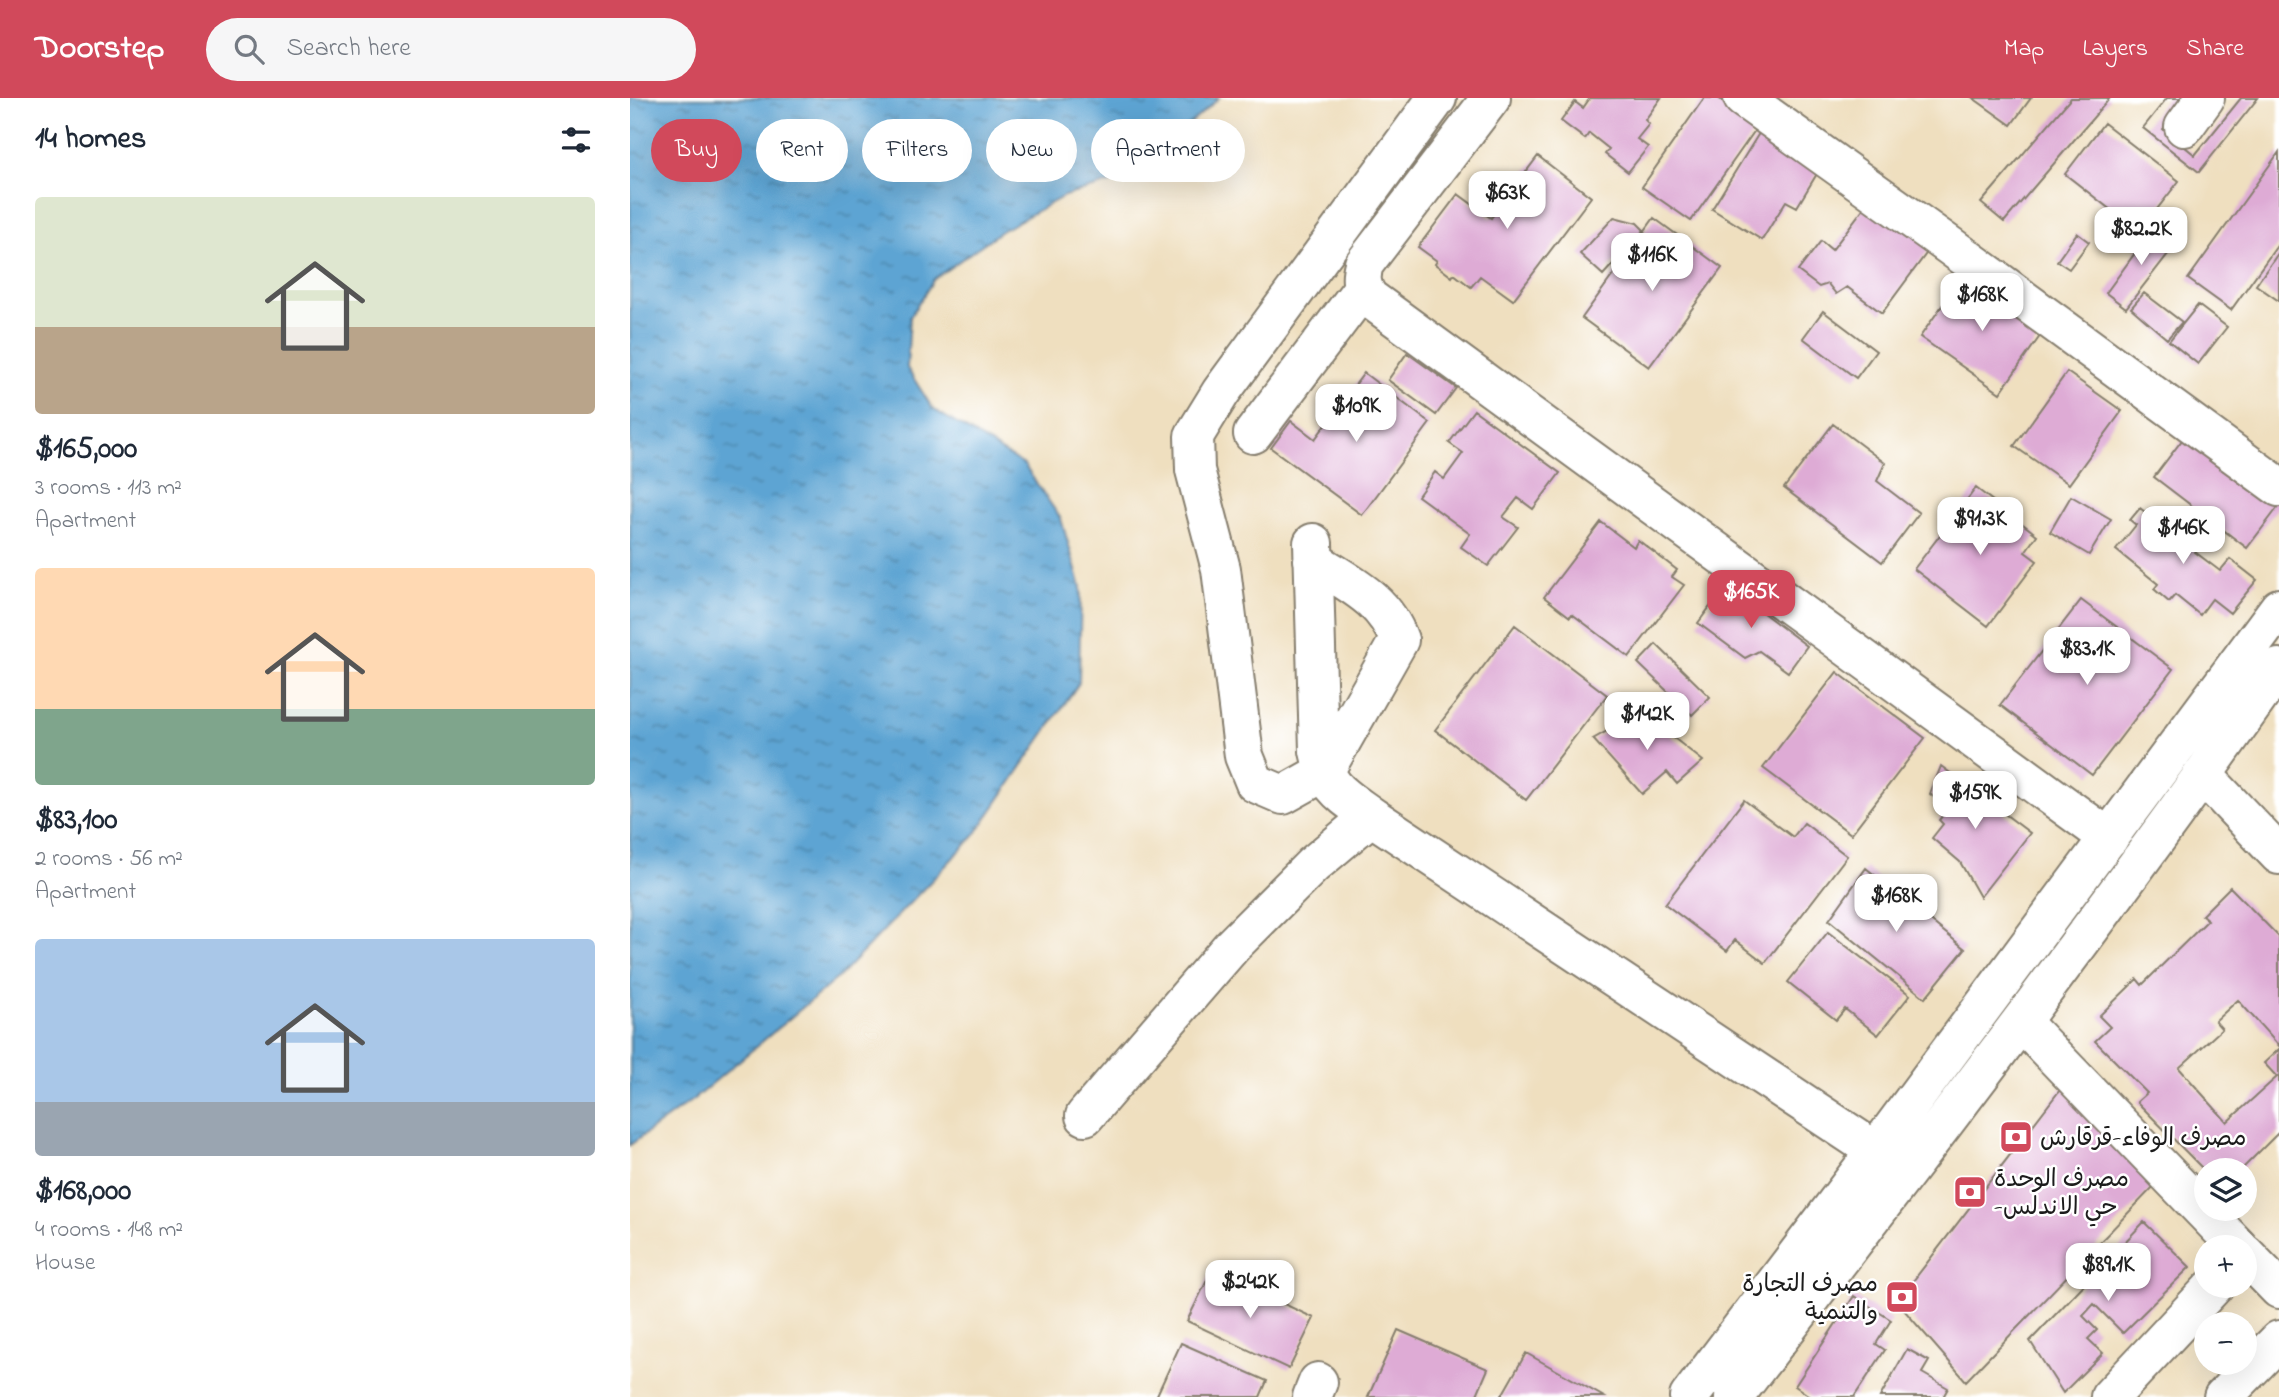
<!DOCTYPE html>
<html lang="en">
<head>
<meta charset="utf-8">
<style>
	:root { --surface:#fff; --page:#f6f6f7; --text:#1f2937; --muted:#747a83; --accent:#d1495b }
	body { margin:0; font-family:"Indie Flower","Playpen Sans Arabic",sans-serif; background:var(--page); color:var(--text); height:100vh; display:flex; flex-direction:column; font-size:26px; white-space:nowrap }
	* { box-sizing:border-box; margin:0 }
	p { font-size:23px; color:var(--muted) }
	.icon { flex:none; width:38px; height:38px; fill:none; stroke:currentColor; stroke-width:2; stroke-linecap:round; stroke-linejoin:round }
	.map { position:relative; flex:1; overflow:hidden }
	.side { display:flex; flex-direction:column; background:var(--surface); width:630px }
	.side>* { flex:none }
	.banner { position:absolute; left:21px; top:21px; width:665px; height:63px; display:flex; gap:14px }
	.controls { position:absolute; left:1564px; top:1060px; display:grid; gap:14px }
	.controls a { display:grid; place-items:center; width:63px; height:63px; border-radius:50%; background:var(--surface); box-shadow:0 7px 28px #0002; font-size:35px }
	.price { position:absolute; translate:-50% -60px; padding:0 16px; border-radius:14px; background:#fff; color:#222; font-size:23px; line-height:46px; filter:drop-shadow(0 2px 4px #0008) }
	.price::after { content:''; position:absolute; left:50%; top:42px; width:21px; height:16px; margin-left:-10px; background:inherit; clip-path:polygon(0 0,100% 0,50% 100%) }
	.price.active { background:var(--accent); color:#fff }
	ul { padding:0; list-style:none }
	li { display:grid; align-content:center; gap:14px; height:371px; padding:0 35px }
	li span { display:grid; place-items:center; height:217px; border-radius:7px; color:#555 }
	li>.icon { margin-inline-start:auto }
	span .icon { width:126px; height:126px; fill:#fffc; stroke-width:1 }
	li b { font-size:30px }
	h2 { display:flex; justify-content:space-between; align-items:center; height:84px; padding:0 35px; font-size:30px }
	.tag { padding:0 24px; border-radius:32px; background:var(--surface); box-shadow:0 7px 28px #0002; font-size:24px; line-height:63px }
	.tag.active { background:var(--accent); color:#fff }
	header { display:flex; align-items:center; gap:42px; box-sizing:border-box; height:98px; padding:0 35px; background:var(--accent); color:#fff }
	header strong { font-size:33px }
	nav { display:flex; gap:38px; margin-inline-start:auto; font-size:24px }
	.search { width:490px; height:63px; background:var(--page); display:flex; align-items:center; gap:18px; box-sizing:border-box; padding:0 24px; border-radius:38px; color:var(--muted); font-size:26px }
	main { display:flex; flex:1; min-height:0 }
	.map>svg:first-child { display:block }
	.water { fill:url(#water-ripples); stroke:#3c6078; stroke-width:2 }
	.building { fill:#deabd5 }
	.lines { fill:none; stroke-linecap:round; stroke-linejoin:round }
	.minor-casing { stroke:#867e6e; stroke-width:42 }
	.major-casing { stroke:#867e6e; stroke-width:42 }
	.minor { stroke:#fff; stroke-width:38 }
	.major { stroke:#fff; stroke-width:38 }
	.labels { text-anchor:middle; stroke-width:5; stroke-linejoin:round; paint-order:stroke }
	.poi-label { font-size:24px; fill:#1c1c1c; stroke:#fff; text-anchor:start }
</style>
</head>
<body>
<header>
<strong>Doorstep</strong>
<div class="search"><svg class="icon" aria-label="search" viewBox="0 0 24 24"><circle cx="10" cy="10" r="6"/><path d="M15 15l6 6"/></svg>Search here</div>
<nav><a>Map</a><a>Layers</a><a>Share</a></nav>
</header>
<main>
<section class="side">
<h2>14 homes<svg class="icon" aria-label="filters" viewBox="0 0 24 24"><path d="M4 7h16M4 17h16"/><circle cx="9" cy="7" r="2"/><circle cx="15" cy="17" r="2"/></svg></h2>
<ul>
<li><span style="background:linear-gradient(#dfe7d0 60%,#b9a48a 0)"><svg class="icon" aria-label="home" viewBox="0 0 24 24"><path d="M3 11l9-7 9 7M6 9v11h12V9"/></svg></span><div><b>$165,000</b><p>3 rooms · 113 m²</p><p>Apartment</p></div></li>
<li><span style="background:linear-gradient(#ffd9b3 65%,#7fa58c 0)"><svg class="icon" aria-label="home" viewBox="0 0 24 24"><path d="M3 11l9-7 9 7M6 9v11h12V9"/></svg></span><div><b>$83,100</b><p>2 rooms · 56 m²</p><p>Apartment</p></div></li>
<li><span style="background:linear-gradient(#a9c7e8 75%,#9aa5b1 0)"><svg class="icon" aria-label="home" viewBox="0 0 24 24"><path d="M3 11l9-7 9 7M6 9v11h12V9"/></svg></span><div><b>$168,000</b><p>4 rooms · 148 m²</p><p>House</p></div></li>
</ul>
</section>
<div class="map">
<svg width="1649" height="1299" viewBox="0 0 1649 1299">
	<defs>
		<pattern id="water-ripples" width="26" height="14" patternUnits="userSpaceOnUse" patternTransform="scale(1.75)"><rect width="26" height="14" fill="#5da4d3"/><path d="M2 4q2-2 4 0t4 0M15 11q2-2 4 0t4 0" fill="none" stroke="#4c85aa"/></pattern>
	</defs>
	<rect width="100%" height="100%" fill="#fff"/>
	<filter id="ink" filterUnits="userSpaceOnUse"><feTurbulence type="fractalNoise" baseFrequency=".0143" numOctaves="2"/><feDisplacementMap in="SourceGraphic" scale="14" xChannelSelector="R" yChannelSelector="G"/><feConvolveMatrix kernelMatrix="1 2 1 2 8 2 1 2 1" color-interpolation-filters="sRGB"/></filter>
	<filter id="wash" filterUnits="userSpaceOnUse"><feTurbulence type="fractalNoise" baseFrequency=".00686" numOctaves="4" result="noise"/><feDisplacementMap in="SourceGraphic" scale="28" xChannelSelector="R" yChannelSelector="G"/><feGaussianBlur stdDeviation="1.57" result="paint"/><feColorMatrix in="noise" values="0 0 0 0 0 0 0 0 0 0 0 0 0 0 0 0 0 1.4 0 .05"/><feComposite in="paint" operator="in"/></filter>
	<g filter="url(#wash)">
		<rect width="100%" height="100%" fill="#efdfbf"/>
		<path class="water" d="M0,0H589L534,49L487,83L434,98L371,133L304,181L280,219L277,270L303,311L394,367L431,421L451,489L449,585L344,738L210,878L65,1000L0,1047Z"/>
		<g id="blocks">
			<path class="building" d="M960,0H1031L1015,22L1019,26L1007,41L1018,49L998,74L975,56L979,51L959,35L955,41L931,23L945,4L953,10Z
				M1074,0H1088L1128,28L1061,123L1012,89Z
				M1343,0H1401L1381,27Z
				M1441,0H1480L1374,124L1351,105Z
				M1537,0H1558L1533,31L1565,57L1611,0H1628L1569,74L1513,30Z
				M1474,25L1549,83L1509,134L1435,76Z
				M1131,32L1191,69L1167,109L1156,103L1132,142L1082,111Z
				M1649,54V145L1601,212L1558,181Z
				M908,58L961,99L883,202L850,178L841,189L824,176L822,179L805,166L807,163L788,149L828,96L861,120Z
				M1242,99L1304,145L1252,215L1217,189L1206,196L1198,186L1189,189L1168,173L1191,143L1202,152Z
				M984,119L1007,125L1014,132L973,177L950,156Z
				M1024,120L1092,170L1019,269L952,220Z
				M1526,126L1545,147L1496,210L1476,195Z
				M1447,135L1459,144L1439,171L1427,163Z
				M1649,154V203L1626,187Z
				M1335,175L1415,231L1370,295L1290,239Z
				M1514,195L1552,224L1537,241L1501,210Z
				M1568,207L1597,229L1568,266L1539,243Z
				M1193,213L1246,253L1226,280L1173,240Z
				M777,255L826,290L806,317L758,282Z
				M1437,274L1492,313L1439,386L1384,348Z
				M734,275L800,325L732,417L641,350L661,323L685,341Z
				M844,312L930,375L903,411L888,400L873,419L888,429L858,468L831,449L840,436L788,398L805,374L814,381L833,355L819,345Z
				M1203,326L1255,365L1247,383L1289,415L1252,464L1154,390Z
				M1562,329L1649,394V408L1617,450L1524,379Z
				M1346,390L1407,437L1395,454L1407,463L1358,528L1284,471Z
				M1441,398L1481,421L1459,457L1420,434Z
				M1510,410L1536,431L1544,421L1573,444L1565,454L1590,473L1600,461L1627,482L1600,515L1582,501L1570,517L1545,497L1539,504L1524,491L1528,486L1486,452L1506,427L1500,422Z
				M971,424L1004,449L1008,442L1047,472L1042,479L1054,487L999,559L942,516L940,519L914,499Z
				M1096,487L1177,548L1158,574L1129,553L1115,560L1068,525Z
				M1451,502L1543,571L1462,677L1370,607Z
				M885,527L977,597L896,702L805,632Z
				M1026,546L1080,599L1062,617L1008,565Z
				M1207,574L1295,640L1221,736L1133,670Z
				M1011,614L1073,663L1047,686L1037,674L1012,696L963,641Z
				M1311,668L1400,735L1350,799L1330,764L1302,740L1313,726L1309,722L1318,711L1300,696Z
				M1114,702L1163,739L1174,725L1217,758L1135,865L1105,842L1097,853L1035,806Z
				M1236,770L1335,851L1295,900L1199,822Z
				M1600,789L1649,839V948L1608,902L1585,923L1592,931L1549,970L1597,1024L1647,979L1634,965L1649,951V1034L1610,1073H1577V1075L1507,1004L1517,995L1465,943L1480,929L1469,918L1507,881L1512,887L1578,822L1572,817Z
				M1198,834L1280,897L1248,937L1215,911L1206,922L1158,884Z
				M1436,984L1527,1085L1336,1283L1267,1204Z
				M1514,1124L1560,1169L1493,1235L1464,1206L1453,1218L1467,1232L1458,1241L1473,1255L1433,1295L1400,1243Z
				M582,1172L684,1220L659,1271L557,1223Z
				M1224,1198L1261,1222L1246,1246L1255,1252L1224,1299H1181L1165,1288Z
				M768,1232L858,1271L846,1299H738Z
				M551,1245L637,1283L630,1299H526Z
				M1277,1251L1299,1263L1292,1275L1318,1290L1313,1299H1250Z
				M896,1255L974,1299H871Z"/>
		</g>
	</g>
	<g filter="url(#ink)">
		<use href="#blocks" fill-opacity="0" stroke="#867e6e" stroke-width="2"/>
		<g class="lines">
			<defs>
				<path id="minor" d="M861,0L734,166C730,180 731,188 739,200L1479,740
					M1113,0L1320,148L1649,389
					M1554,29L1575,0
					M623,336L733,190
					M683,445L689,653C697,691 711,696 741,718L1273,1071
					M683,462C719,486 754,500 769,542L694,674L653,697L625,685L614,658L591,471L565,372L564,338L591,294L807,0
					M1573,677L1649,757
					M1392,925L1609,1150
					M455,1018L602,848L683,767L741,718
					M1615,1156L1649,1191
					M682,1299L688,1284
					M1480,1299L1584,1188
					M1593,1299L1649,1242"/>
				<path id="major" d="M1059,1299L1245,1054L1649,510
					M1104,1299C1289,1059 1474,818 1649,570"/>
			</defs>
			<use href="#minor" class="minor-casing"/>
			<use href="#major" class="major-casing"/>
			<use href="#minor" class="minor"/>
			<use href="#major" class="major"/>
		</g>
	</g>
	<defs>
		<symbol id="bank-square" viewBox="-11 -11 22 22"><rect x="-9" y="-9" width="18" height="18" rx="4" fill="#d1495b" stroke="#fff"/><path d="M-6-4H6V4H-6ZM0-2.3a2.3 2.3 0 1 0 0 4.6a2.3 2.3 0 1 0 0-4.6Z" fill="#fff"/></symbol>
	</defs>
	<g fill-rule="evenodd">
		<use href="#bank-square" x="1367" y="1020" width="38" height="38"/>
		<use href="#bank-square" x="1321" y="1075" width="38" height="38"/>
		<use href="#bank-square" x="1253" y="1180" width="38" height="38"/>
	</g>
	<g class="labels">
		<g class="poi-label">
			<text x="1410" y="1047">مصرف الوفاء-قرقارش</text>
			<text x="1364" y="1088">مصرف الوحدة<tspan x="1364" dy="28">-حي الاندلس</tspan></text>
			<text x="1248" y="1193" text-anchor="end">مصرف التجارة<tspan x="1248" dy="28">والتنمية</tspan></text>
		</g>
	</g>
</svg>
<div class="controls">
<a><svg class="icon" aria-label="layers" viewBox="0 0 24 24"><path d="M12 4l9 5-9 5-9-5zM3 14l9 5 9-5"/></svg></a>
<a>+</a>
<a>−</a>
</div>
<b class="price" style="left:877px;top:133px">$63K</b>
<b class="price" style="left:1511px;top:169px">$82.2K</b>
<b class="price" style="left:1022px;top:195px">$116K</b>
<b class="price" style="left:1352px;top:235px">$168K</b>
<b class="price" style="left:726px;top:346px">$109K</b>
<b class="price" style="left:1350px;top:459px">$91.3K</b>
<b class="price" style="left:1553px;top:468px">$146K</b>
<b class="price active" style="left:1121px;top:532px">$165K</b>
<b class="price" style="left:1457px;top:589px">$83.1K</b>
<b class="price" style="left:1017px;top:654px">$142K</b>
<b class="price" style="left:1345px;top:733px">$159K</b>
<b class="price" style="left:1266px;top:836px">$168K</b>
<b class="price" style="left:1478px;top:1205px">$89.1K</b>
<b class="price" style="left:620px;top:1222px">$242K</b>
<div class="banner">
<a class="tag active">Buy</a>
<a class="tag">Rent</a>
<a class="tag">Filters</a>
<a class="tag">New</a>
<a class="tag">Apartment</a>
</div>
</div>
</main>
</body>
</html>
